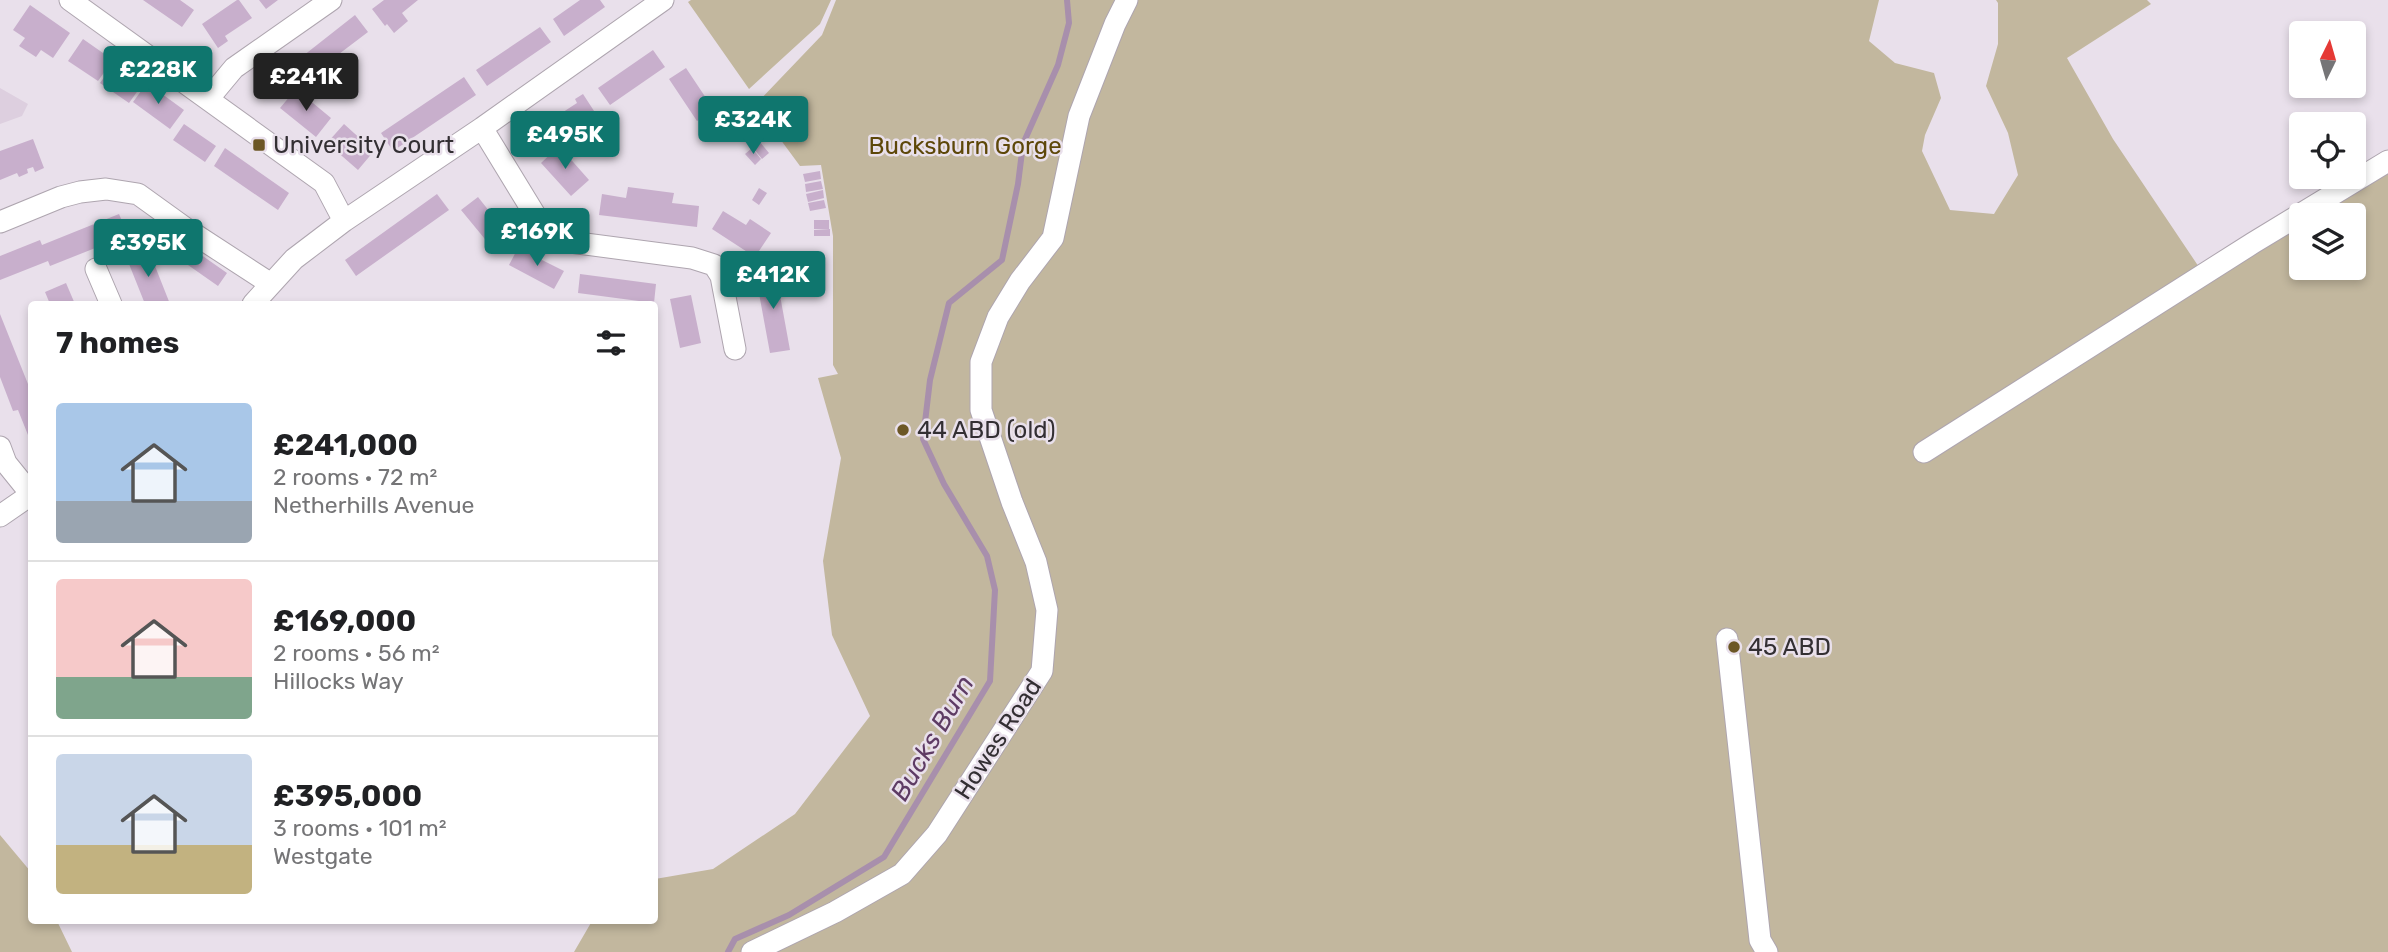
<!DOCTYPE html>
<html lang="en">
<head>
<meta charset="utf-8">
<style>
	:root { --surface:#fff; --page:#f6f6f6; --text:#202124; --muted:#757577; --line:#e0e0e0; --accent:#0f766e }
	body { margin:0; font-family:Rubik,sans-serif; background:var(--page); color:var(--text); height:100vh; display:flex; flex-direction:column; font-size:26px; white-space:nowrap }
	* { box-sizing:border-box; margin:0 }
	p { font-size:23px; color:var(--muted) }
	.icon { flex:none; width:38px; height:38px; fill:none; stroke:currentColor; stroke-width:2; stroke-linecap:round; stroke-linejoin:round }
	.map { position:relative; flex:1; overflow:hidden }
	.details { position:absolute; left:28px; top:301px; width:630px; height:623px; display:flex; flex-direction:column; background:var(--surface); border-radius:7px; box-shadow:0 4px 10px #0003 }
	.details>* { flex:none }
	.needle { width:46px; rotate:5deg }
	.fabs { position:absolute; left:2289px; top:21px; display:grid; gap:14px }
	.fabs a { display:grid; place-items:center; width:77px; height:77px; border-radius:7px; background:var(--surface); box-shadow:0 4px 10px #0003; font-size:35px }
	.price { position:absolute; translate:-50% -60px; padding:0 16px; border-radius:7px; background:var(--accent); color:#fff; font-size:23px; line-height:46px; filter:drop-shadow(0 2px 4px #0008) }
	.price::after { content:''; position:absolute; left:50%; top:42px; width:21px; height:16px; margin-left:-10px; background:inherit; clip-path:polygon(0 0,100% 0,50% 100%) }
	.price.active { background:#222; color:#fff }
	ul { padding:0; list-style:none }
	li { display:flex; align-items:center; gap:21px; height:175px; padding:0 28px }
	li+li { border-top:2px solid var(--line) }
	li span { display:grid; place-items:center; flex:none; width:196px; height:140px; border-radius:7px; color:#555 }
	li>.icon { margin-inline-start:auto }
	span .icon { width:84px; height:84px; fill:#fffc; stroke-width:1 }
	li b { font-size:30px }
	h2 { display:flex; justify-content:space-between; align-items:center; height:84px; padding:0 28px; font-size:30px }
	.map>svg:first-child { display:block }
	.built { fill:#ddcfdf }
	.green { fill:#c2b79e }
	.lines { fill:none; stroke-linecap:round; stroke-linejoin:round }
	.stream { stroke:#a88fac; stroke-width:6 }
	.building { fill:#c8afcc }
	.street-casing { stroke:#aea5af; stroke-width:23 }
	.street { stroke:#fff; stroke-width:21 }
	.poi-dot { fill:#6c5726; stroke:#e9e0eb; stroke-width:2.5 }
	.labels { text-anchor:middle; stroke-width:5; stroke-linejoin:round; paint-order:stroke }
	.poi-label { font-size:24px; fill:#332f33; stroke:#e9e0eb; text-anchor:start }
	.park-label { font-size:24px; fill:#5d4709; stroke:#e9e0eb }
	.street-label { font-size:24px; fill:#332f33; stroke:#e9e0eb }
	.water-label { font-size:26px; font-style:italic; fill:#5e3b64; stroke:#e9e0eb }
</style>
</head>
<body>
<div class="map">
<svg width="2388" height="952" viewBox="0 0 2388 952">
	<rect width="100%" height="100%" fill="#e9e0eb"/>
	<path class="built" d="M0,88L28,104L22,116L0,124Z"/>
	<path class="green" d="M691,0H831L820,24L749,89L688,2Z
		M836,0H1879L1869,41L1895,63L1934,73L1941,98L1925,135L1922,151L1950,210L1994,214L2018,175L2008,133L1986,86L1998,44V3L1996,0H2147L2151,4L2067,58L2113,139L2209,282L2301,223V268H2354V215H2314L2388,168V952H574L592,921L654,920L655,879L713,869L795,814L870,716L832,635L823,561L841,458L818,378L838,374L833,365V236L821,165L800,166L755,105L822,35Z
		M0,835L31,872L32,920L57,921L72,952H0Z"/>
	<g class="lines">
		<path class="stream" d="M728,952L735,939L789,915L884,857L990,681L995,590L987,556L944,484L923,439L930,380L949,303L1002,260L1018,184L1023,144L1058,65L1069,23L1067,0"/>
	</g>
	<path class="building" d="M143,0H180L194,10L182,27Z
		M237,0H239L252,18L225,36L228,41L218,48L202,24Z
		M259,0H278L266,9Z
		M384,0H418L402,13L408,21L394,33L387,24L385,26L372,9Z
		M580,0H600L605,7L564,36L553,19Z
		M30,5L70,33L53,58L41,50L36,57L19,46L25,38L13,30Z
		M355,15L368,32L306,79L294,63Z
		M540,27L551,42L487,86L476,70Z
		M83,39L113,60L98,81L68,61Z
		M653,50L665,67L610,105L598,88Z
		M115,62L144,82L129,103L100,83Z
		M686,68L714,110L697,121L669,79Z
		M464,77L476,95L393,151L381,133Z
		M147,83L184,110L170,129L133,102Z
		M296,89L331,118L316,137L280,108Z
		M583,94L596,114L578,126L582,131L568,140L565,135L551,144L540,127L577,103L575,99Z
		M184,124L216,146L205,162L173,140Z
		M344,124L374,151L358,170L327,143Z
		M33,139L44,168L35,172L33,167L27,169L28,173L19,177L17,173L0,180V151Z
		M760,142L769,153L762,159L753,148Z
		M559,146L589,180L571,196L541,163Z
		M225,148L289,193L278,210L214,166Z
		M752,148L761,159L755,165L745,154Z
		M820,171L821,179L805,182L803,174Z
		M821,181L823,189L806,192L805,184Z
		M628,187L674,193L672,203L699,206L697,227L599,215L602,194L626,198Z
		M759,188L767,193L759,205L752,200Z
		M823,190L824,198L808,202L806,194Z
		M437,194L449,210L356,276L345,260Z
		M478,197L505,231L489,244L461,210Z
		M824,200L826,208L810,211L808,203Z
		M723,211L746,225L750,219L771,233L755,257L712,229Z
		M119,214L128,235L50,266L48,261L0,280V256L40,240L42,245Z
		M814,220H829V229H814Z
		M830,229V236H814V230Z
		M177,238L227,273L218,286L168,251Z
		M518,248L564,271L554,289L509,265Z
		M148,250L155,266L170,304H145L127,259Z
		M775,268L790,350L770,353L755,272Z
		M580,274L656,284L654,303L578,293Z
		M66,283L75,304H50L45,292Z
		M691,295L701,343L680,348L670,299Z
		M0,314L32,394V445L18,410L13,411L0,377Z"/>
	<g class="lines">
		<defs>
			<path id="street" d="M70,0L324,183L344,221
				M209,98L234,68L331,0
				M482,128L540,223L570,242L692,258L714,265L721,276L735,349
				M0,222L61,197L80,192L106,189L138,194L188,230L271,284
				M96,269L111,304
				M253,304L294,259L344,221L482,128L663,0
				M0,447L6,463L31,494
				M1924,452L2253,243L2388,161
				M0,516L32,494
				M1727,639L1760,940L1767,952
				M752,952L835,912L902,874L937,834L1042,671L1047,610L1036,562L1012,502L981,410V362L998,317L1020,281L1053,238L1079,116L1115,24L1127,0"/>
		</defs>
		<use href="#street" class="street-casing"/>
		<use href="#street" class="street"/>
	</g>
	<g class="poi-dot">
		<rect x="252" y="138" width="14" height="14" rx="3.5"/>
		<circle cx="903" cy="430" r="7"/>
		<circle cx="1734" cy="647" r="7"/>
	</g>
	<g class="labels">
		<g class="poi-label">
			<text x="273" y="153">University Court</text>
			<text x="917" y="438">44 ABD (old)</text>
			<text x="1748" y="655">45 ABD</text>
		</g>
		<g class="park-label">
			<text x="965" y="154">Bucksburn Gorge</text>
		</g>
		<g class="street-label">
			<text transform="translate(998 739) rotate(-57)" y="8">Howes Road</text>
		</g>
		<g class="water-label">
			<text transform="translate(932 738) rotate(-60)" y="9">Bucks Burn</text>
		</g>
	</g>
</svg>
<div class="fabs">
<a><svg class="needle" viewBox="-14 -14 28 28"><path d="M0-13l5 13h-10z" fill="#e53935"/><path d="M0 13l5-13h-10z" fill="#757577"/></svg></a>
<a><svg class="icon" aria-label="locate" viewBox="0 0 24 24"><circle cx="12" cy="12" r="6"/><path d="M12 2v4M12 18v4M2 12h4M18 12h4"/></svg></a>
<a><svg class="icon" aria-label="layers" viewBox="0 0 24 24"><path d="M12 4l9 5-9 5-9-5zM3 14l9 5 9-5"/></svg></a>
</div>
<b class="price" style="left:158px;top:106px">£228K</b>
<b class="price active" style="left:306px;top:113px">£241K</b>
<b class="price" style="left:753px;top:156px">£324K</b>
<b class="price" style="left:565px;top:171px">£495K</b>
<b class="price" style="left:537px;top:268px">£169K</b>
<b class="price" style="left:148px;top:279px">£395K</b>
<b class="price" style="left:773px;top:311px">£412K</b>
<section class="details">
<h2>7 homes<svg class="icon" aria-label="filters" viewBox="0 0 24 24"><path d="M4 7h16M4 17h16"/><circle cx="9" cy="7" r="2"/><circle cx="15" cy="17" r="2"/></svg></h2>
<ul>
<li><span style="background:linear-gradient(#a9c7e8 70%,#9aa5b1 0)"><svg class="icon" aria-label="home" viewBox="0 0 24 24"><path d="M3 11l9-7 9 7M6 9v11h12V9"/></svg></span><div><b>£241,000</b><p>2 rooms · 72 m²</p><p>Netherhills Avenue</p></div></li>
<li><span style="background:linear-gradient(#f6c9c9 70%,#7fa58c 0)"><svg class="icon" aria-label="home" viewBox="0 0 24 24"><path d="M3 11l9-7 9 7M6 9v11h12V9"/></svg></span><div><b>£169,000</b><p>2 rooms · 56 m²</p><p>Hillocks Way</p></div></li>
<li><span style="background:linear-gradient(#c9d6e8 65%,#c2b280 0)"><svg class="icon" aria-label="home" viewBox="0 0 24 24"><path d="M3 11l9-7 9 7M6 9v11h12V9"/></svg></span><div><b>£395,000</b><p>3 rooms · 101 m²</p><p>Westgate</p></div></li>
</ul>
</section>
</div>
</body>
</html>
